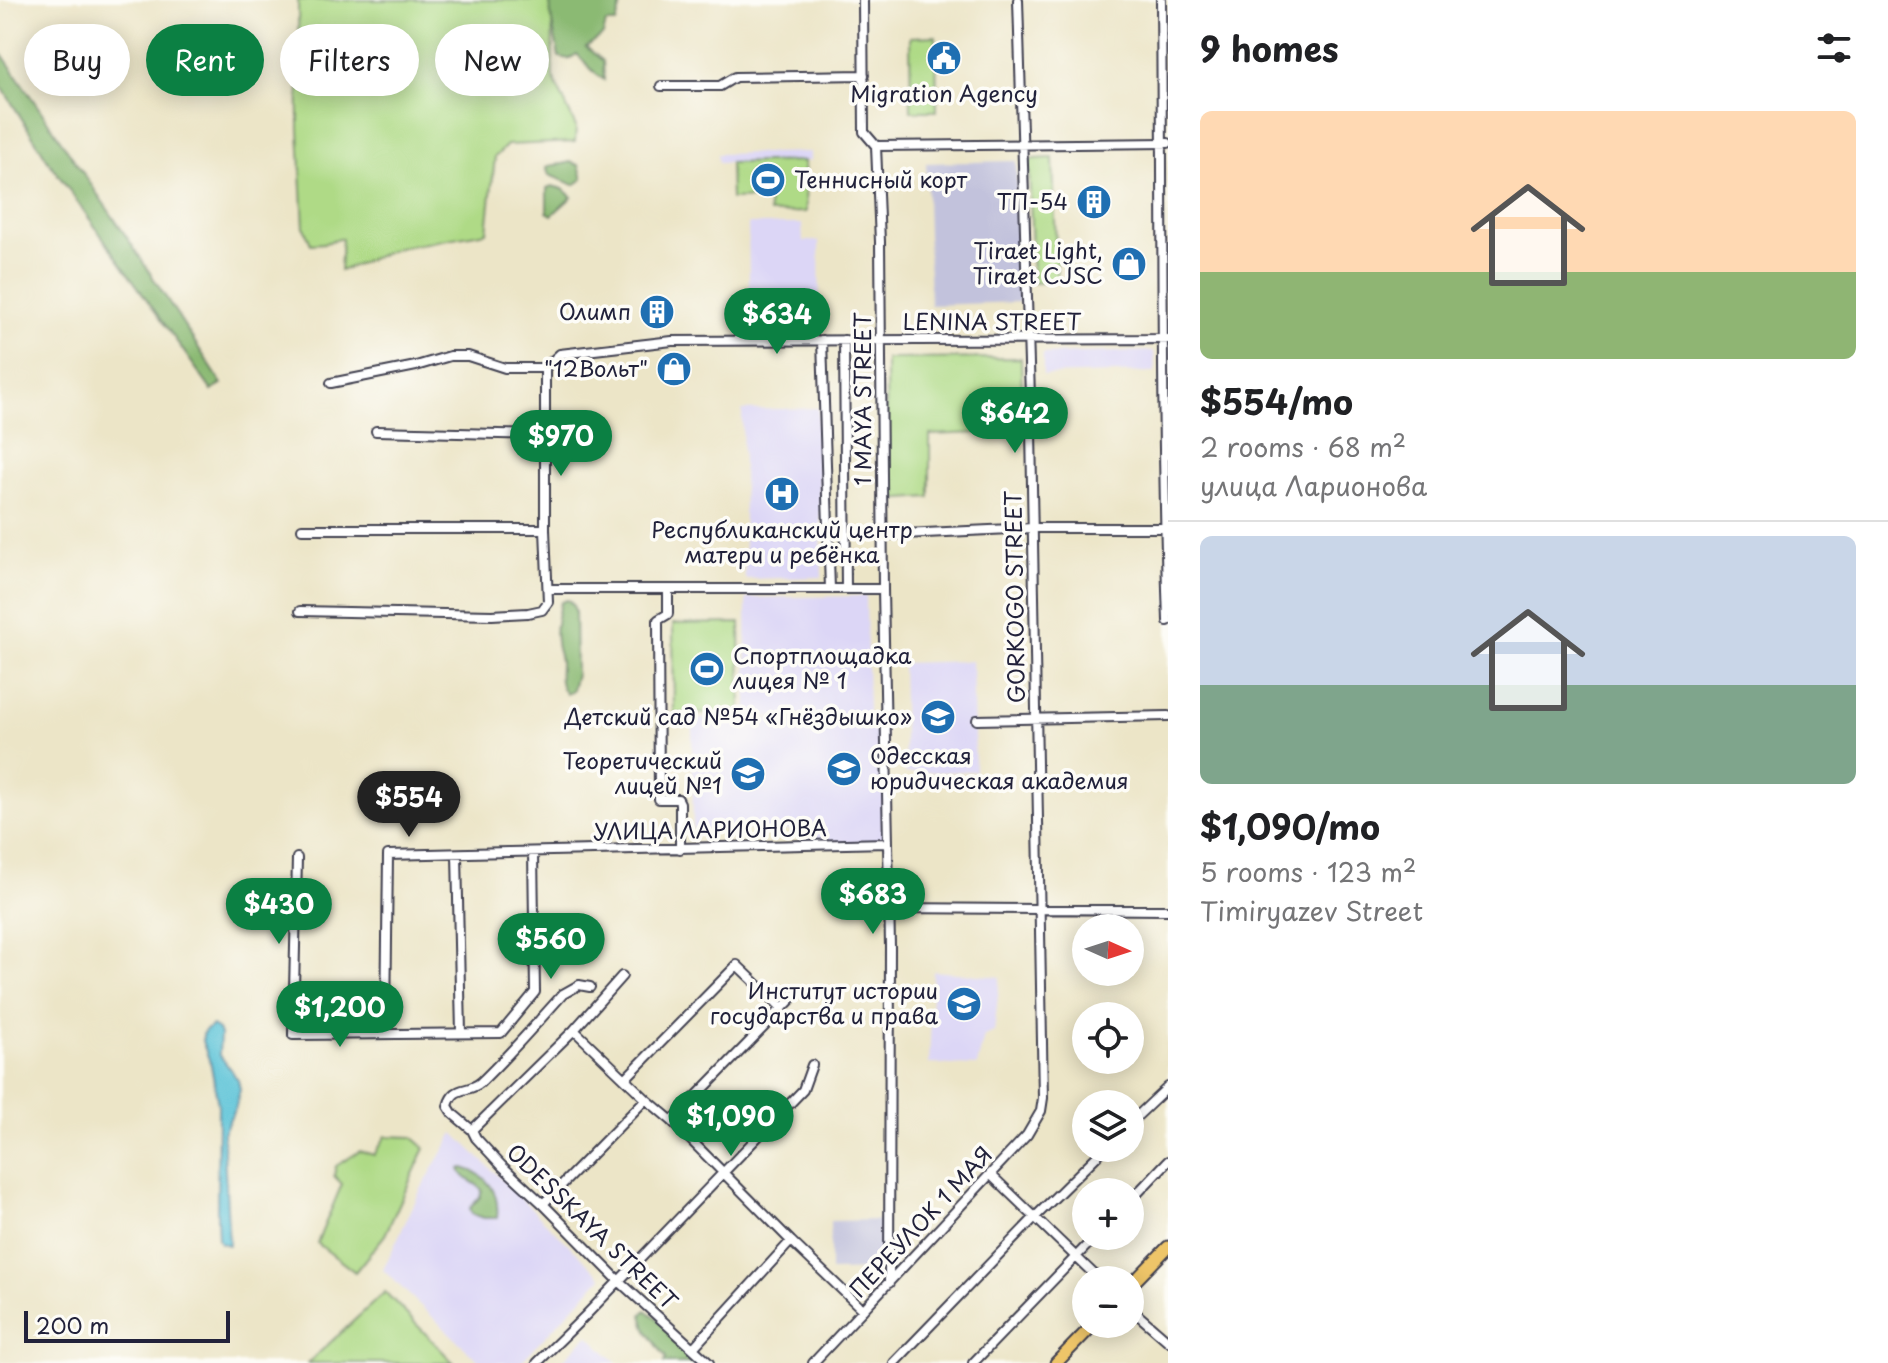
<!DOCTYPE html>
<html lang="en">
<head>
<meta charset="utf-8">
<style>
	:root { --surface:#fff; --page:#f2f2f2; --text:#202124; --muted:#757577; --line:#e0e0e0; --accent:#0b8043 }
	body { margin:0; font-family:"Playpen Sans",sans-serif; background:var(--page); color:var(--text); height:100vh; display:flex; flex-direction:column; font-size:30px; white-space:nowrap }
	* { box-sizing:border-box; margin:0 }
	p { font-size:26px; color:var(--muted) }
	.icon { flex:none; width:44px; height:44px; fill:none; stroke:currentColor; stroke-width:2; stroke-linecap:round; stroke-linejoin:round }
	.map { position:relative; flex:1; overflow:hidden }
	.drawer { display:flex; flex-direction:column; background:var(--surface); width:720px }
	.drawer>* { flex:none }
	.banner { position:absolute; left:24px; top:24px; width:760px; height:72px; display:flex; gap:16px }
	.needle { width:52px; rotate:93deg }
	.tools { position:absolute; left:1072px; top:914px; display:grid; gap:16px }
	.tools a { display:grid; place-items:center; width:72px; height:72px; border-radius:50%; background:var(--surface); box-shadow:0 4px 20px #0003; font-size:40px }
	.scale { position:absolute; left:24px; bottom:20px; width:206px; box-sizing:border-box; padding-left:8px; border:4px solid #22223b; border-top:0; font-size:22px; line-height:28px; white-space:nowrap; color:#22223b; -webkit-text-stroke:6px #fdfcf7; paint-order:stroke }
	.price { position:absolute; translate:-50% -68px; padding:0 18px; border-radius:28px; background:var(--accent); color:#fff; font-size:26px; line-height:52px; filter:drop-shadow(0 2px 4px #0008) }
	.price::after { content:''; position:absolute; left:50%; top:48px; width:24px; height:18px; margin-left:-12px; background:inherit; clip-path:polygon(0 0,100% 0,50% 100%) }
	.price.selected { background:#222; color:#fff }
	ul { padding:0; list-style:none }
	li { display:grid; align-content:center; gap:16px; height:424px; padding:0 32px }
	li+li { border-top:2px solid var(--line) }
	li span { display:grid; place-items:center; height:248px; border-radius:12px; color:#555 }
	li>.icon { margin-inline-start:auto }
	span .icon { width:144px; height:144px; fill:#fffc; stroke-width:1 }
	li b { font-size:34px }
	h2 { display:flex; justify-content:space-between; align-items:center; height:96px; padding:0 32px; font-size:34px }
	.chip { padding:0 28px; border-radius:36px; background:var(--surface); box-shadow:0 4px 20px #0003; font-size:28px; line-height:72px }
	.chip.selected { background:var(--accent); color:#fff }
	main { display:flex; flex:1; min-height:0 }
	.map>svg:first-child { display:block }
	.built { fill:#dcd6f6 }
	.industrial { fill:#c2c2dc }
	.green { fill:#afda86; stroke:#687e60; stroke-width:2 }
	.forest { fill:#8bba73; stroke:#566e57; stroke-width:2 }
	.water { fill:#5ac2d7; stroke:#3e7289; stroke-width:2 }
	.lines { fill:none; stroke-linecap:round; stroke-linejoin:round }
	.minor-casing { stroke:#403f50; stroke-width:12 }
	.major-casing { stroke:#403f50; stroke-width:15 }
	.minor { stroke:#fff; stroke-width:8 }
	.major { stroke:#eec569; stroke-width:11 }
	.labels { text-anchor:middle; stroke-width:7; stroke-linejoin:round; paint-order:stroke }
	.poi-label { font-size:22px; fill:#22223b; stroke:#fdfcf7; text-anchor:end }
	.street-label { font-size:22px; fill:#22223b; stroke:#fdfcf7 }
</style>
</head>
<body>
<main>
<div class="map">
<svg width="1168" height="1363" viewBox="0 0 1168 1363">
	<rect width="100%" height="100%" fill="#fdfcf7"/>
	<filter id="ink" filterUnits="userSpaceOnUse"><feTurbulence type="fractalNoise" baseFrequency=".0125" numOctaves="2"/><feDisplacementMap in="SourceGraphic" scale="16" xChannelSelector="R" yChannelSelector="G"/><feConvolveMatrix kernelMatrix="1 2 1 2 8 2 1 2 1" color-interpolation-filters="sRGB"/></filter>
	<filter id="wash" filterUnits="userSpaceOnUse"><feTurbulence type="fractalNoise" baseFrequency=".006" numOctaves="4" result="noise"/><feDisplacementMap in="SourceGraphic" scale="32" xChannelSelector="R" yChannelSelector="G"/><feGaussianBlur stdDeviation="1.8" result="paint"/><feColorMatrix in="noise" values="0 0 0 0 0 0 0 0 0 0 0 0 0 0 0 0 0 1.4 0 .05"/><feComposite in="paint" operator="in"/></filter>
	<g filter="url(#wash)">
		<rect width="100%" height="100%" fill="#ece5c7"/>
		<path class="built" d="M810,152L811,161L718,163L717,154Z
			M748,224H802L803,241H819L820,329L750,330Z
			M1154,351L1155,372L1043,375V354Z
			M818,408L822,577L745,579L742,410Z
			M866,596L868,715L747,717L746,598Z
			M972,661L975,771L905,773L902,663Z
			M692,719H885L887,843L802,846V830H693Z
			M933,971L1000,977L994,1032L984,1036L977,1066L929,1064Z
			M454,1133L602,1277L520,1363H481L383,1270L420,1191Z
			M588,1335L617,1363H560Z"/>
		<path class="industrial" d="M1016,161L1020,302L930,305L926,163Z
			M881,1220V1270L830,1271V1221Z"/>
		<path class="green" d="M298,0H552L553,77L576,127L575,142L507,145L495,157L487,232L398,248L340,271L342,238L325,243L311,244L304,228L299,130Z
			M936,36L937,111H911L910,37Z
			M1053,158L1057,282L1033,283L1029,164L1032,159Z
			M804,161L806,212L769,213L768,198L731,199L730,163Z
			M1021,358L1023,431L930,435V497L887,500L886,359Z
			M740,623L741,713L674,714L673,624Z
			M386,1136L412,1137L425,1148L385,1235L355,1272L317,1243L342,1184L334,1176L336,1166L360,1151L374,1155Z
			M385,1292L454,1363H308Z"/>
		<path class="forest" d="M550,0H621V5L616,23H606L603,35L586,47L603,61L604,80L596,74L577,54L569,59L559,57L551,17Z
			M0,51L126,236L222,384L212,391L49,162L0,84Z
			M570,162L579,165L583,179L574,185L549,175L546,167C552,164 563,165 570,162Z
			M552,186L563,189L572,197L552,215L547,212V188Z
			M567,600L571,602L575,610L576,674L572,690L566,694C557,682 560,676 560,662C560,656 556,649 556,642C554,629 557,614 561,602Z
			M463,1168C488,1174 500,1193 497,1218H484L472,1214L470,1208L480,1197L482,1190C476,1181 463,1181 460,1169Z
			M646,1310L657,1318L697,1363H664L666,1358L647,1331L642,1315Z"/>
		<path class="water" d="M212,1026L218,1030L220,1035L219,1054L238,1080L240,1089L236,1106L223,1133L229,1245L220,1243L218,1239L217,1218L218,1105L211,1065L202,1041L204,1031Z"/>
	</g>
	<g filter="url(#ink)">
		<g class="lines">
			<defs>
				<path id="minor" d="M863,0L864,132L876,146L880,242L883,589L890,946L889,1283
					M1161,0C1163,207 1161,414 1168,621
					M661,86H720L735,77L864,75
					M876,146L1168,143
					M822,340L830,589
					M844,340L846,589
					M331,383L416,366L450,356H468L505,368H545L560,354L672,341L1168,339
					M376,431L545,435
					M302,529H545
					M882,535L1033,528H1165
					M548,589H883
					M668,590V614L658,620L659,799H678L680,803V849
					M300,611L492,615L528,613L542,610L548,602L545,529V368
					M977,720L1168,716
					M457,854L461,1033
					M297,858L293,1035L501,1033L535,992L533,852
					M889,908L1168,910
					M590,987L579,985L563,994C536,1024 510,1054 481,1082C468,1094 454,1084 448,1106L453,1114L472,1130L476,1138L502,1166L543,1204L619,1281L709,1363
					M386,1023L388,855L887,843
					M574,1030L646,1099L672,1121L791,1241L863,1310
					M625,1079L737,965L782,1008
					M672,1121L799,991
					M1130,1123L1168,1087
					M472,1130L574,1030L622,976
					M990,1174L1100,1280
					M1130,1201L1168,1161
					M543,1204L646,1099
					M1130,1308L1168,1341
					M693,1348L791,1241
					M537,1363L586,1315L803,1090L812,1065
					M813,1363L1027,1135L1041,1111L1043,1098L1031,430L1018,0
					M894,1363L1035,1217L1105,1148
					M973,1363L1096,1236"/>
				<path id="major" d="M1130,1286L1168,1247
					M1056,1363L1094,1324"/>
			</defs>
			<use href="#minor" class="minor-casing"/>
			<use href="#major" class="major-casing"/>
			<use href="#minor" class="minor"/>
			<use href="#major" class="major"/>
		</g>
	</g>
	<defs>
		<symbol id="civic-disc" viewBox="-11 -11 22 22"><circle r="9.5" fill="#1f6fb2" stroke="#fdfcf7"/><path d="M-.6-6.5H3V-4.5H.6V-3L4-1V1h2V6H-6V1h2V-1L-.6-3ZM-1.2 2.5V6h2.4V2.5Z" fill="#fff"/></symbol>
		<symbol id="stadium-disc" viewBox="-11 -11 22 22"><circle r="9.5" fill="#1f6fb2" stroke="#fdfcf7"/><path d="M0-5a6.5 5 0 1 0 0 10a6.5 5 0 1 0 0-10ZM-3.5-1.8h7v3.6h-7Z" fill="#fff"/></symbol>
		<symbol id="building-disc" viewBox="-11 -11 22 22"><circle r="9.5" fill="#1f6fb2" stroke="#fdfcf7"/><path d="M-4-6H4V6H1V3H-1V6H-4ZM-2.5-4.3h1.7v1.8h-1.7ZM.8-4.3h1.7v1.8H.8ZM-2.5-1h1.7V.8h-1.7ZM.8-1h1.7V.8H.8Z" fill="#fff"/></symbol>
		<symbol id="shop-disc" viewBox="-11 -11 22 22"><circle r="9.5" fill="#1f6fb2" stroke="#fdfcf7"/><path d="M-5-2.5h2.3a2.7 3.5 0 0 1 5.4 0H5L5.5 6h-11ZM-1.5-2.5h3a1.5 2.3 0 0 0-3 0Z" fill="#fff"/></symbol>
		<symbol id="hospital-disc" viewBox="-11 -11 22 22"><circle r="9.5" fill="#1f6fb2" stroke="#fdfcf7"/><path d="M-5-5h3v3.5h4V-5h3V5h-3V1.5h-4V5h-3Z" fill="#fff"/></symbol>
		<symbol id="school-disc" viewBox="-11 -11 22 22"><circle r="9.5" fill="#1f6fb2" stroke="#fdfcf7"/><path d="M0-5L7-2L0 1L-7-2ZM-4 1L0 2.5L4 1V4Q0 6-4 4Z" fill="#fff"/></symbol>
		<symbol id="university-disc" viewBox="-11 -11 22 22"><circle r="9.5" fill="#1f6fb2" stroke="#fdfcf7"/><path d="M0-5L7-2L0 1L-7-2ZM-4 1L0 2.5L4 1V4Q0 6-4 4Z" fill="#fff"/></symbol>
	</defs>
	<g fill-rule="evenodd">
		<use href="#civic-disc" x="924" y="38" width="40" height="40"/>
		<use href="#stadium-disc" x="748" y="160" width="40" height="40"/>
		<use href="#building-disc" x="1074" y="182" width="40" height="40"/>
		<use href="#shop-disc" x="1109" y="244" width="40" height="40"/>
		<use href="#building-disc" x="637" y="292" width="40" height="40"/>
		<use href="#shop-disc" x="654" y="349" width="40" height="40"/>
		<use href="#hospital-disc" x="762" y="474" width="40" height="40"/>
		<use href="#stadium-disc" x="687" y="649" width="40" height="40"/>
		<use href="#school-disc" x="918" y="697" width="40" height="40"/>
		<use href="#university-disc" x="824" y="749" width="40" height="40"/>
		<use href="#school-disc" x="728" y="754" width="40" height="40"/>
		<use href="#university-disc" x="944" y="984" width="40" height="40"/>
	</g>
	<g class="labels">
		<g class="poi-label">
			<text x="944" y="102" text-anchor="middle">Migration Agency</text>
			<text x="794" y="188" text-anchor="start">Теннисный корт</text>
			<text x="1068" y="210">ТП-54</text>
			<text x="1103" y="259">Tiraet Light,<tspan x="1103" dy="25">Tiraet CJSC</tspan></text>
			<text x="631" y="320">Олимп</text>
			<text x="648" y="377">"12Вольт"</text>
			<text x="782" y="538" text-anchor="middle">Республиканский центр<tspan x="782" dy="25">матери и ребёнка</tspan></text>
			<text x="733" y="664" text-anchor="start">Спортплощадка<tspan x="733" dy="25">лицея № 1</tspan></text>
			<text x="912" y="725">Детский сад №54 «Гнёздышко»</text>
			<text x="870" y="764" text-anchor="start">Одесская<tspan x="870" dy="25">юридическая академия</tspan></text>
			<text x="722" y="769">Теоретический<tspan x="722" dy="25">лицей №1</tspan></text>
			<text x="938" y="999">Институт истории<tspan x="938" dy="25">государства и права</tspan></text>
		</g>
		<g class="street-label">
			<text x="992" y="330">LENINA STREET</text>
			<text transform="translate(863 399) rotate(-90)" y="8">1 MAYA STREET</text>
			<text transform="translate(1015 597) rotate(-91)" y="8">GORKOGO STREET</text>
			<text transform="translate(710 830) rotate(-1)" y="8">УЛИЦА ЛАРИОНОВА</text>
			<text transform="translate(921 1222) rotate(-47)" y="8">ПЕРЕУЛОК 1 МАЯ</text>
			<text transform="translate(592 1227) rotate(44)" y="8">ODESSKAYA STREET</text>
		</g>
	</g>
</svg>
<div class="tools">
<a><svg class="needle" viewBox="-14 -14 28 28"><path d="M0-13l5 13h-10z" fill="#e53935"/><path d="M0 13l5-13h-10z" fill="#757577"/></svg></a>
<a><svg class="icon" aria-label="locate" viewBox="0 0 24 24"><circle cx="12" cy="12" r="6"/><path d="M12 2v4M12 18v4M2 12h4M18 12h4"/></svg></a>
<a><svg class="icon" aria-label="layers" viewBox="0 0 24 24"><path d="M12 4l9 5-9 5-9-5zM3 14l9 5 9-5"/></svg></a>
<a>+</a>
<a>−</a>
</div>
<div class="scale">200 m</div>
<b class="price" style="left:777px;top:356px">$634</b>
<b class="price" style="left:1015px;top:455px">$642</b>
<b class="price" style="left:561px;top:478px">$970</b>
<b class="price selected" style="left:409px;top:839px">$554</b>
<b class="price" style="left:873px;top:936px">$683</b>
<b class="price" style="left:279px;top:946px">$430</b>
<b class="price" style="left:551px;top:981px">$560</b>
<b class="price" style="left:340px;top:1049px">$1,200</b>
<b class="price" style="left:731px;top:1158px">$1,090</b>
<div class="banner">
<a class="chip">Buy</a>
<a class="chip selected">Rent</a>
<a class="chip">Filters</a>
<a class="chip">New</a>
</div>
</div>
<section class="drawer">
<h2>9 homes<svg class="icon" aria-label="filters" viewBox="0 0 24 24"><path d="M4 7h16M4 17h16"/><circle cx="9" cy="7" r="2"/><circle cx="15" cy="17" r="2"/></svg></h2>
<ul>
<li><span style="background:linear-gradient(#ffd9b3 65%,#8fb573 0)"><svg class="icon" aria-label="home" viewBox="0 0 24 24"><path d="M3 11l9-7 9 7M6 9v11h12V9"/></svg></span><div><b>$554/mo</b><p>2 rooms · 68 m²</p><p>улица Ларионова</p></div></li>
<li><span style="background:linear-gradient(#c9d6e8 60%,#7fa58c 0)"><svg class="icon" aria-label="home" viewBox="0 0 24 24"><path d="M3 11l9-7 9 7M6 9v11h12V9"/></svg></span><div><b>$1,090/mo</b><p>5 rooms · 123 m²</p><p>Timiryazev Street</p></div></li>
</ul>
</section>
</main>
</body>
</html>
